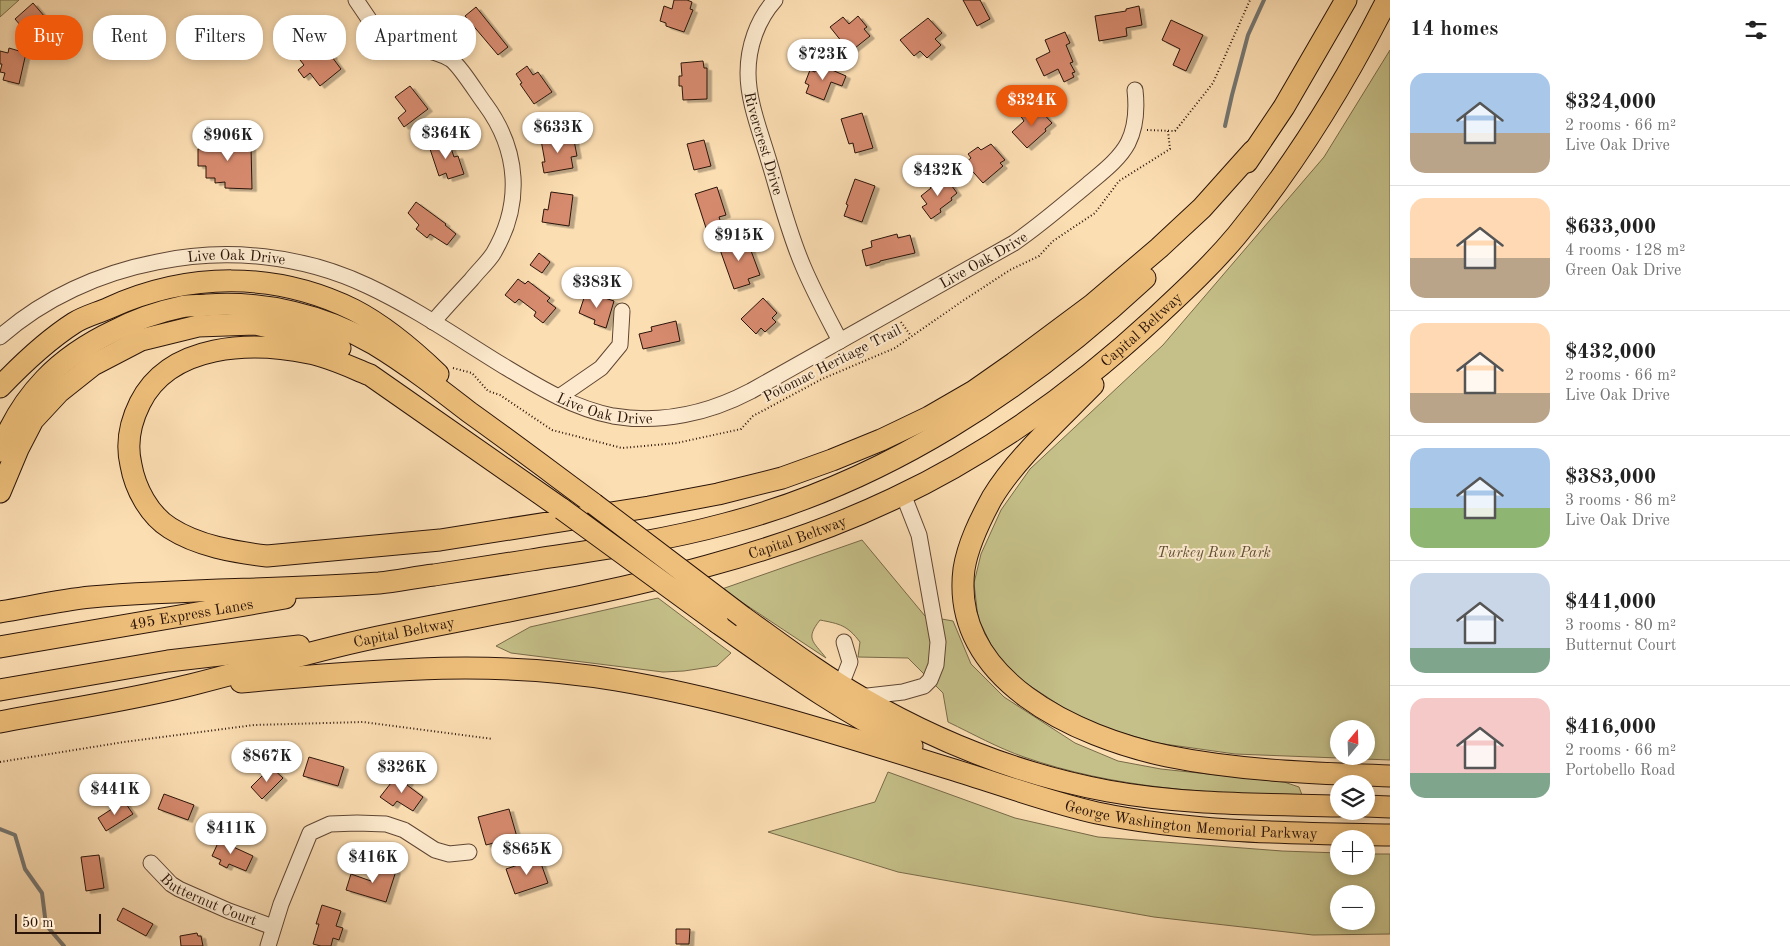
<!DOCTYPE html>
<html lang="en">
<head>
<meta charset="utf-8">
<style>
	:root { --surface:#fff; --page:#f6f6f6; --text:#222; --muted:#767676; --line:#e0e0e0; --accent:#ea580c }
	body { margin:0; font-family:"Old Standard TT",serif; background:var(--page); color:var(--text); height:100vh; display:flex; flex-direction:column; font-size:19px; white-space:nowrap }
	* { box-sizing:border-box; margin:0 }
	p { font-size:16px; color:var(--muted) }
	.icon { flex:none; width:28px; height:28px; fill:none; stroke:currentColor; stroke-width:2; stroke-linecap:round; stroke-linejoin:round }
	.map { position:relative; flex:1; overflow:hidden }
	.drawer { display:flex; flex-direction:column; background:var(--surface); width:400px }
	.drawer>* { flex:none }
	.top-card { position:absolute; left:15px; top:15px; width:475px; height:45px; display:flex; gap:10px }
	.needle { width:32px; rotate:19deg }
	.fabs { position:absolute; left:1330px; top:720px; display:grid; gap:10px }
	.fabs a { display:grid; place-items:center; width:45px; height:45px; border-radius:50%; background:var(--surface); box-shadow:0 2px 8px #0003; font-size:25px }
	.scale { position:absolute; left:15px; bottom:12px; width:86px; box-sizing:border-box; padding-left:5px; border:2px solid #2b1408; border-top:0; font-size:14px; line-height:18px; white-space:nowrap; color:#2b1408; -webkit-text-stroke:4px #fdeace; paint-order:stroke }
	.price { position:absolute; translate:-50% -42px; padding:0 11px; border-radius:18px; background:#fff; color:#222; font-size:16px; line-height:32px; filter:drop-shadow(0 1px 2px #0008) }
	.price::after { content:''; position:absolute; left:50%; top:30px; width:15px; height:11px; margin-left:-8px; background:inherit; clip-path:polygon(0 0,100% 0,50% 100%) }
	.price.on { background:var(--accent); color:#fff }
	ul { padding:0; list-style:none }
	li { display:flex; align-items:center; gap:15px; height:125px; padding:0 20px }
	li+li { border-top:1px solid var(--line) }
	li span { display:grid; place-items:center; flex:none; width:140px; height:100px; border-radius:15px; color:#555 }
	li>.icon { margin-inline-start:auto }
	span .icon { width:60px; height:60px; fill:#fffc; stroke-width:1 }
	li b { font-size:21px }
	h2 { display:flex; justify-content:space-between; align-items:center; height:60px; padding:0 20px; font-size:21px }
	.tag { padding:0 18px; border-radius:20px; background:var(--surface); box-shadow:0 2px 8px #0003; font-size:18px; line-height:45px }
	.tag.on { background:var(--accent); color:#fff }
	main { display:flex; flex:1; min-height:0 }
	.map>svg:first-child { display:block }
	.green { fill:#c5c089; stroke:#786a48; fill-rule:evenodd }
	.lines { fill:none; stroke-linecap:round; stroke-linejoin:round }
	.stream { stroke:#757773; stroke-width:4 }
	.building { fill:#d68a6e; stroke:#2b1408; filter:url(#shadow) }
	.minor-casing { stroke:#5f4633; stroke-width:17 }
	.highway-casing { stroke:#2b1408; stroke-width:23 }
	.path { stroke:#2b1408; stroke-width:2; stroke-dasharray:1 2.5; stroke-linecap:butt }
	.minor { stroke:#fdeace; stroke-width:15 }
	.highway { stroke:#eebf7a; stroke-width:21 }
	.highway-bridge-casing { stroke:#2b1408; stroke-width:23; stroke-linecap:butt }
	.highway-bridge { stroke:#eebf7a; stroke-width:21 }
	.labels { text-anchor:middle; stroke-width:4; stroke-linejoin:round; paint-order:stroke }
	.street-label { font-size:15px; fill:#2b1408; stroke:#fdeace }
	.park-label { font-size:15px; font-style:italic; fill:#615035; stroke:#fdeace }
</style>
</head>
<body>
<main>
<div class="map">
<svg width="1390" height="946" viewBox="0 0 1390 946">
	<defs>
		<filter id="shadow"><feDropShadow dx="4.5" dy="2.5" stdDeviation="0" flood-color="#0004"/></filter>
	</defs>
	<rect width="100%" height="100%" fill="#fcdeb3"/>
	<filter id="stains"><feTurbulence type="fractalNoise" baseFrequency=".004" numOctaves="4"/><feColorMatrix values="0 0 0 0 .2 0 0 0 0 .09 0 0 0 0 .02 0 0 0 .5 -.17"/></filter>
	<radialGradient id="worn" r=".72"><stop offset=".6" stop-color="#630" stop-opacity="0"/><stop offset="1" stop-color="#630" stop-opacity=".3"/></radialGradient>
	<path class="green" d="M0,0H19L0,17Z
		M1390,50V760L1235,754L1157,743L1108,729L1067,710L1024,682L996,655L978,618L974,583L981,554L1001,510L1030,469L1163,345L1324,157ZM1339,729H1366V756H1339Z
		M862,540L925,616L953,621L971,664L1004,697L1075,743L1118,761L1161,769L1284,782L1299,787L1302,795C1208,794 1113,788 1024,757C998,748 973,734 948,722L943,693L908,658L858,657L860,642C847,625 840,624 820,620C805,639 813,641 826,658L722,589Z
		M658,598L731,653L717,666L684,671L663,672L511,653L496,646L530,627Z
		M888,772L1015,818L1098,837L1282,851L1339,853V866H1366V854H1390V934L1313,935L1154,917L898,872L768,832L875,802ZM1339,894H1366V921H1339Z"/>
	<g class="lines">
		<path class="stream" d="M1225,126L1232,95L1248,35L1264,0
			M0,829L15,835L25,869L42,893L46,925L64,946"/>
	</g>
	<path class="building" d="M674,0H687L692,2L690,9L693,10L684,32L666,26V23L660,21L664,6L672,9Z
		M963,0H980L990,19L977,26Z
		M33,3L45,17L27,33L15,19Z
		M1139,6L1142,25L1126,28L1127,36L1099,41L1095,16L1126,11V9Z
		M476,7L508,47L498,55L465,16Z
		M858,16L867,27L864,29L870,36L850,52L830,27L843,17L849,24Z
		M928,18L942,33L935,39L941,45L927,58L920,51L914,56L900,40Z
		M1171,20L1203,35L1186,71L1173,65L1180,49L1162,40Z
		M1065,32L1070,43L1066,45L1073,62L1070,63L1075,72L1072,73L1074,77L1064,82L1058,69L1044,76L1036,59L1050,52L1045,40Z
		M317,39L333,56L332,57L341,69L320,86L310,73L304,78L298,70L304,65L296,55Z
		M9,48L26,53L19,84L3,80L5,73L0,72L2,64H0V51L8,53Z
		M703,61L704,68H707V99L683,100L682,86H679V76H682L681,63Z
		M818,64L846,76L842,86L831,82L824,100L806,93L809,85L805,83L810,70L815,72Z
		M527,66L533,75L538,72L552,92L534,104L520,84L522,83L516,74Z
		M410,86L428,109L404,127L398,118L406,111L395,97Z
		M1028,108L1033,114L1039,109L1052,123L1045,129L1046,131L1027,148L1012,132L1024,121L1020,115Z
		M862,113L873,148L855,153L853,143L849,144L841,119Z
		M242,135L243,146H251L252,189L225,188V182L215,183V178H206V166H198V149H205V147H209V143H216V136Z
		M573,135L577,156L571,157L573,168L544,173L542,162H545L541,140Z
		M448,139L454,157L458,156L464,174L448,179L446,173L439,176L430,149L434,148L433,144Z
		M704,140L711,166L694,170L687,144Z
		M991,144L1005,160L1000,163L1003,166L983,183L965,163L971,158L968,154L978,147L981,150Z
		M938,178L940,181L946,178L957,193L951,198L952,200L940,209L941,212L931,219L922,207L927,204L921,196L931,188L929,185Z
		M855,179L875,186L862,222L844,216L848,205L846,204Z
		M717,187L726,215L719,217L721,223L706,228L695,194Z
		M551,192L573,195L569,226L542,222L544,209L548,210Z
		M416,202L446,224L445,225L456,234L447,245L430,234L427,238L416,229L419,225L408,213Z
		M897,234L898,238L910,235L915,253L880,261V262L866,266L862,250L872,247L871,241Z
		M742,236L743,241L747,240L760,275L748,279L750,284L734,289L718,244Z
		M539,253L550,262L542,273L530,265Z
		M518,279L525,284L528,281L550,298L547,301L556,308L543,323L534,316L536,312L519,299L515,303L505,295Z
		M586,292L614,301L606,328L594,324L595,320L579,313Z
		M763,298L777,313L772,318L776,322L765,332L761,328L756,334L741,319Z
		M676,321L680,341L643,349L639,334L652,331L651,327Z
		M309,757L344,767L338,786L303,776Z
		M271,767L283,778L262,799L251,787Z
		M398,774L409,782L407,785L423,797L413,811L397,801L393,806L380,797Z
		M164,794L194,805L188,820L158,809Z
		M124,801L133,814L106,831L98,818Z
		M509,809L517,837L486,845L478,817Z
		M222,834L232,838L229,845L253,856L246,871L229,864L227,868L219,864L221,860L212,856Z
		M99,855L104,888L86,891L81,857Z
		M539,858L548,883L515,894L506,869Z
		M376,865L396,871L386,902L346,890L351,874L371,881Z
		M322,905L341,911L336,926L343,928L339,940L333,938L331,946H321L313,944L319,924H316Z
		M123,908L153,924L146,936L117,920Z
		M676,929H690L689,944H676Z
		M197,933L198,936H201L203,946H181L180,936Z"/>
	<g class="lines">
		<defs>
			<g id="minor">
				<path d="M356,0L379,34C400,49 428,46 450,59C459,64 478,95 485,104C519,150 523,204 493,254C487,263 478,271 471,280C458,294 445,308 433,322"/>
				<path id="s1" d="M775,0C757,20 748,47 748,73C748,101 760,131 768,158C779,194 788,231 803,266C814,292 827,316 840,341"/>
				<path id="s2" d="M0,337C44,298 100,273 157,262C227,247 303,255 368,286C415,308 458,338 502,365C537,386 572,408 613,416C661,424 709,413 751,391L1014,243C1039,226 1062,206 1086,186C1101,173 1119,160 1128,143C1136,127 1137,108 1135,90"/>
				<path d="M559,397L601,368L620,345L622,311"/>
				<path d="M841,685L850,662L844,642"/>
				<path d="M859,697L903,692L924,686L930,680L936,665L938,642L919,535L903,494"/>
				<path id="s3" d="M151,863L171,884L179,889L229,911L273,927"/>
				<path d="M268,946L281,904L310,833L330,824L357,823L386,824L404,830L435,850L449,854L469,852"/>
			</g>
			<g id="highway">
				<path d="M1247,162L1284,107L1346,0"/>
				<path d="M1093,385C1060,419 1016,458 992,498C980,520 968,544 964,569C950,680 1077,737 1167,756C1240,771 1316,773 1390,776"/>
				<path d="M0,387C23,363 46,341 74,323C85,316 98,313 109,308C188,272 275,271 354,310C385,326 413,350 438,374"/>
				<path d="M0,451C22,394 59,357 114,331C135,320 157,312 181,307C189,305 199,306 207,305C264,301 324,315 374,344C407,364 438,388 469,412C511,442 552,473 594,504"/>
				<path d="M0,492L18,449L33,420L59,392L93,365L141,340L198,326L255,324L304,335L340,348"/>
				<path d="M562,509L370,375C350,367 330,357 309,353C252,341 170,343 140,403C130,423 126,444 131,465C135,488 149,515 170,528C198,546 234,552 267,556L440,540L649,507L718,494L782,478L832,460L881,440L929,417L974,391L1014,363L1092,305L1159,248L1202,208L1253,151"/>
				<path d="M0,612C30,607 61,600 91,597C187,589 284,590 379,583C398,581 416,577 434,575C467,570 499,565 531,560C596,550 662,541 725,524C886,482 1023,391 1145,278"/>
				<path d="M743,617C782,645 820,674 862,698C938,742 1022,775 1108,791C1184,805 1262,804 1339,806"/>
				<path d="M718,623C782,668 842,712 912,746"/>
				<path id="s4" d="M0,647L285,598"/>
				<path id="s5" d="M241,682C369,671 489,658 616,680C730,699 841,735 951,769C1000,784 1048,802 1097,813C1193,833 1292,833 1390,835"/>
				<path d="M0,690L168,661L299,646"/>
				<path id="s6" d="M0,722C62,710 125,701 186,686C247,671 308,652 369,639C482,615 596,597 707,566C770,549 834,527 893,499C989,454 1078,389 1156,317C1184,291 1212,265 1237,235C1296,163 1345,83 1387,0"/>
				<path d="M1366,806L1390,807"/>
			</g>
		</defs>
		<use href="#minor" class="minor-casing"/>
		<use href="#highway" class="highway-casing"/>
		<path class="path" d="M1147,130L1175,131L1213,83L1250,0
			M901,322L911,336
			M453,368L472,373L488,391L500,395L552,430L622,448L677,443L741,429L753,416L822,379L895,348L964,300L1010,270L1039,256L1053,241L1095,213L1119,181L1170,149L1168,131
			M0,762L124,742L254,725L363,722L493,739"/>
		<use href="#minor" class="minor"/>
		<use href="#highway" class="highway"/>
		<defs>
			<path id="highway-bridge" d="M594,504L743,617
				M562,509L718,623"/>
		</defs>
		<use href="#highway-bridge" class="highway-bridge-casing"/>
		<use href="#highway-bridge" class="highway-bridge"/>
	</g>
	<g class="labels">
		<g class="street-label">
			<text dy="5" stroke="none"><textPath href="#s1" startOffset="152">Rivercrest Drive</textPath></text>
			<text dy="5" stroke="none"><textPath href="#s2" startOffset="1080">Live Oak Drive</textPath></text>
			<text dy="5" stroke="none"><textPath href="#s2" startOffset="256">Live Oak Drive</textPath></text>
			<text dy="5" stroke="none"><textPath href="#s6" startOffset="1224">Capital Beltway</textPath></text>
			<text transform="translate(832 363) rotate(-27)" y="5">Potomac Heritage Trail</text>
			<text dy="5" stroke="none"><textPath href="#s2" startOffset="661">Live Oak Drive</textPath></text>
			<text dy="5" stroke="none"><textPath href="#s6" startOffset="819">Capital Beltway</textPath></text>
			<text dy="5" stroke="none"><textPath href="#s4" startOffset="194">495 Express Lanes</textPath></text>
			<text dy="5" stroke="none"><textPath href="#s6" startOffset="414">Capital Beltway</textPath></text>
			<text dy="5" stroke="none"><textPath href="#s5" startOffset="970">George Washington Memorial Parkway</textPath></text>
			<text dy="5" stroke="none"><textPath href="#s3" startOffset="70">Butternut Court</textPath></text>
		</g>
		<g class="park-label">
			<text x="1214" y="557">Turkey Run Park</text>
		</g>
	</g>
	<rect width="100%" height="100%" filter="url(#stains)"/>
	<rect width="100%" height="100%" fill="url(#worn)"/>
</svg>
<div class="fabs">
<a><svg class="needle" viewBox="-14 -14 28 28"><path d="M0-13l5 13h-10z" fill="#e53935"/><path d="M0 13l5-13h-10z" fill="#767676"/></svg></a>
<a><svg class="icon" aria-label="layers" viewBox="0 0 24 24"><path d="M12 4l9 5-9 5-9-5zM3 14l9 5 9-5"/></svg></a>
<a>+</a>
<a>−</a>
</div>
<div class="scale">50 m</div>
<b class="price" style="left:823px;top:81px">$723K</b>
<b class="price on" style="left:1032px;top:127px">$324K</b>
<b class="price" style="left:558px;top:154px">$633K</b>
<b class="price" style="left:446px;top:160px">$364K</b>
<b class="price" style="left:228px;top:162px">$906K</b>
<b class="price" style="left:938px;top:197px">$432K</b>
<b class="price" style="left:739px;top:262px">$915K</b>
<b class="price" style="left:597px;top:309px">$383K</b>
<b class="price" style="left:267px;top:783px">$867K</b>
<b class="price" style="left:402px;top:794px">$326K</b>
<b class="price" style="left:115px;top:816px">$441K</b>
<b class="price" style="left:231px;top:855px">$411K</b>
<b class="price" style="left:527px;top:876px">$865K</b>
<b class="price" style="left:373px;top:884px">$416K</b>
<div class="top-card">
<a class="tag on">Buy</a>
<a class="tag">Rent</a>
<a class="tag">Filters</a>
<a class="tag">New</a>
<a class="tag">Apartment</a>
</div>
</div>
<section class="drawer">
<h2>14 homes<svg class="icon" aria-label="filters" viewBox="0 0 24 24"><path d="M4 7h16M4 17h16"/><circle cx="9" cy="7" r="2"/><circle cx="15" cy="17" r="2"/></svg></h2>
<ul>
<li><span style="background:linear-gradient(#a9c7e8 60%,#b9a48a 0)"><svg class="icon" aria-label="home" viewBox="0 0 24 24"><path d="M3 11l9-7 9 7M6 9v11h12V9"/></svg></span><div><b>$324,000</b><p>2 rooms · 66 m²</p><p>Live Oak Drive</p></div></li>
<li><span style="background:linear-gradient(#ffd9b3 60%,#b9a48a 0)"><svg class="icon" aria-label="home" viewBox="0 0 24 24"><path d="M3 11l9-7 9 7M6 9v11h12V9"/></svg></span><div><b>$633,000</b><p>4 rooms · 128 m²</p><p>Green Oak Drive</p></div></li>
<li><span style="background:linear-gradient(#ffd9b3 70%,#b9a48a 0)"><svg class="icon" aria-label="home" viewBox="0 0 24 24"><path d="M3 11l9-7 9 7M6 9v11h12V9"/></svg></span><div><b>$432,000</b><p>2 rooms · 66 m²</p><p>Live Oak Drive</p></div></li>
<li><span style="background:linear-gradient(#a9c7e8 60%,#8fb573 0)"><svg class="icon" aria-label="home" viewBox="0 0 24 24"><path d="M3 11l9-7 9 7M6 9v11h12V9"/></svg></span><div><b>$383,000</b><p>3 rooms · 86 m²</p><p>Live Oak Drive</p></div></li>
<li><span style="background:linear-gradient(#c9d6e8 75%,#7fa58c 0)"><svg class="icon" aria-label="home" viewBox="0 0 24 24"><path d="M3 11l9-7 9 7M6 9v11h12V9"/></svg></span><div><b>$441,000</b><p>3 rooms · 80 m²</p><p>Butternut Court</p></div></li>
<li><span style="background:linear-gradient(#f6c9c9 75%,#7fa58c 0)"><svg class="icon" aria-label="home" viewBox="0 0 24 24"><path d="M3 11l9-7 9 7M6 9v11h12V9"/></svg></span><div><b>$416,000</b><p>2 rooms · 66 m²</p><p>Portobello Road</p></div></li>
</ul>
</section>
</main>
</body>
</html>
